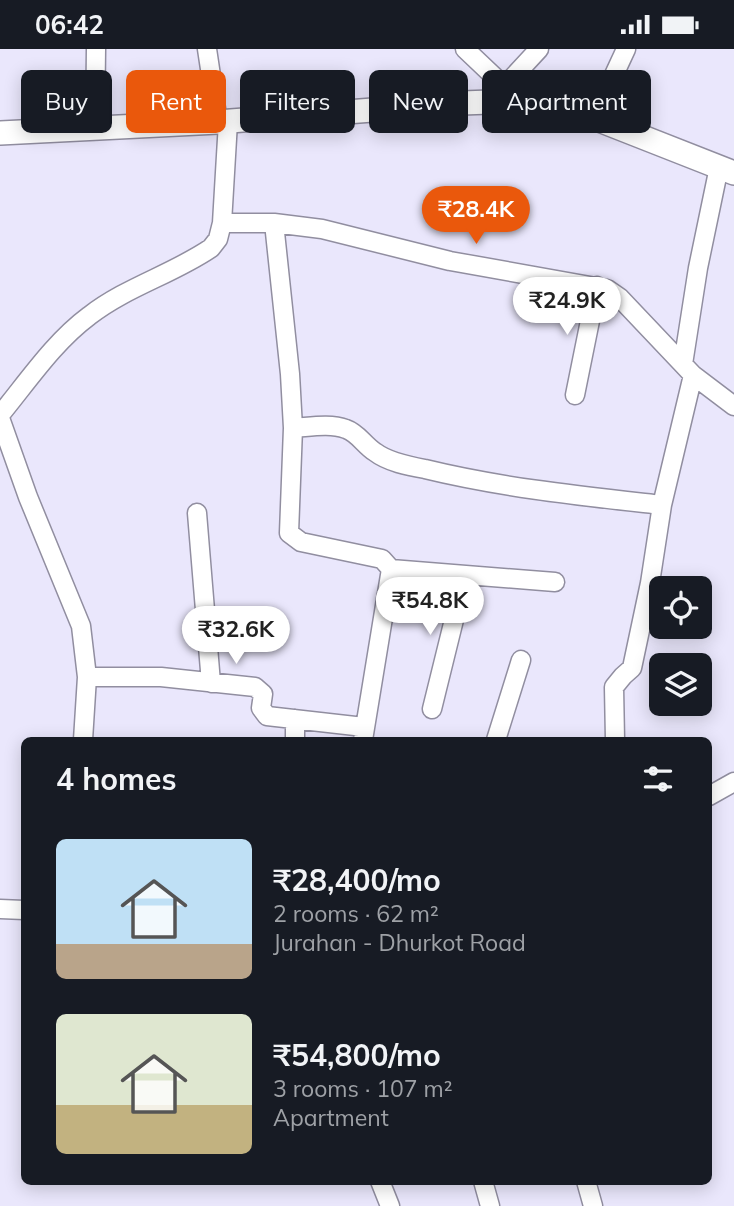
<!DOCTYPE html>
<html lang="en">
<head>
<meta charset="utf-8">
<style>
	:root { --surface:#171b24; --page:#242831; --text:#f1f3f6; --muted:#9ea1a6; --accent:#ea580c }
	body { margin:0; font-family:Mulish,sans-serif; background:var(--page); color:var(--text); height:100vh; display:flex; flex-direction:column; font-size:26px; white-space:nowrap }
	* { box-sizing:border-box; margin:0 }
	p { font-size:23px; color:var(--muted) }
	.icon { flex:none; width:38px; height:38px; fill:none; stroke:currentColor; stroke-width:2; stroke-linecap:round; stroke-linejoin:round }
	.map { position:relative; flex:1; overflow:hidden }
	.side { position:absolute; left:21px; top:688px; width:691px; height:448px; display:flex; flex-direction:column; background:var(--surface); border-radius:10px; box-shadow:0 4px 18px #0003 }
	.side>* { flex:none }
	.banner { position:absolute; left:21px; top:21px; width:693px; height:63px; display:flex; gap:14px }
	.tools { position:absolute; left:649px; top:527px; display:grid; gap:14px }
	.tools a { display:grid; place-items:center; width:63px; height:63px; border-radius:10px; background:var(--surface); box-shadow:0 4px 18px #0003; font-size:35px }
	.price { position:absolute; translate:-50% -60px; padding:0 16px; border-radius:24px; background:#fff; color:#222; font-size:23px; line-height:46px; filter:drop-shadow(0 2px 4px #0008) }
	.price::after { content:''; position:absolute; left:50%; top:42px; width:21px; height:16px; margin-left:-10px; background:inherit; clip-path:polygon(0 0,100% 0,50% 100%) }
	.price.selected { background:var(--accent); color:#fff }
	ul { padding:0; list-style:none }
	li { display:flex; align-items:center; gap:21px; height:175px; padding:0 35px }
	li span { display:grid; place-items:center; flex:none; width:196px; height:140px; border-radius:10px; color:#555 }
	li>.icon { margin-inline-start:auto }
	span .icon { width:84px; height:84px; fill:#fffc; stroke-width:1 }
	li b { font-size:30px }
	h2 { display:flex; justify-content:space-between; align-items:center; height:84px; padding:0 35px; font-size:30px }
	.tag { padding:0 24px; border-radius:10px; background:var(--surface); box-shadow:0 4px 18px #0003; font-size:24px; line-height:63px }
	.tag.selected { background:var(--accent); color:#fff }
	.status { display:flex; justify-content:space-between; align-items:center; height:49px; padding:0 35px; background:var(--surface); direction:ltr }
	.status svg { height:19px; fill:currentColor }
	.map>svg:first-child { display:block }
	.lines { fill:none; stroke-linecap:round; stroke-linejoin:round }
	.minor-casing { stroke:#918ea0; stroke-width:21 }
	.tertiary-casing { stroke:#918ea0; stroke-width:26 }
	.minor { stroke:#fff; stroke-width:18 }
	.tertiary { stroke:#fff; stroke-width:23 }
</style>
</head>
<body>
<div class="status"><b>06:42</b><svg viewBox="0 0 49 12"><path d="M0 12V9h3v3zM5 12V6h3v6zM10 12V3h3v9zM15 12V0h3v12zM26 1h20v11H26zM47 4h2v5h-2z"/></svg></div>
<div class="map">
<svg width="734" height="1157" viewBox="0 0 734 1157">
	<rect width="100%" height="100%" fill="#eae7fc"/>
	<g class="lines">
		<defs>
			<path id="minor" d="M207,0L218,73
				M465,0L505,38
				M490,53L539,0
				M594,69L626,0
				M228,73L222,174H274L322,180L450,212L607,240L620,249L693,326L734,357
				M95,81L96,0
				M274,174L290,325L293,379L289,484L301,493L382,510L391,520L363,691
				M683,315L698,219L719,118
				M575,346L597,237
				M0,366C28,332 54,293 89,267C126,238 173,225 211,199L218,190L222,174
				M0,369L28,448L81,577L87,628L83,691
				M293,379C310,378 330,374 346,380C358,384 364,396 375,403C388,413 408,417 425,420C503,439 582,447 662,456
				M197,464L211,634
				M391,520L555,533
				M87,628H161L255,638L263,645L261,659L267,667L364,678
				M432,660L465,526
				M295,691V670
				M496,691L521,611
				M615,691L614,638L623,627L632,619L650,534L662,456L693,326
				M709,747L734,733
				M0,860L24,861
				M380,1132L390,1157
				M483,1132L490,1157
				M586,1132L593,1157"/>
			<path id="tertiary" d="M0,84L218,73L462,54L490,53L544,56L594,69L734,124"/>
		</defs>
		<use href="#minor" class="minor-casing"/>
		<use href="#tertiary" class="tertiary-casing"/>
		<use href="#minor" class="minor"/>
		<use href="#tertiary" class="tertiary"/>
	</g>
</svg>
<div class="tools">
<a><svg class="icon" aria-label="locate" viewBox="0 0 24 24"><circle cx="12" cy="12" r="6"/><path d="M12 2v4M12 18v4M2 12h4M18 12h4"/></svg></a>
<a><svg class="icon" aria-label="layers" viewBox="0 0 24 24"><path d="M12 4l9 5-9 5-9-5zM3 14l9 5 9-5"/></svg></a>
</div>
<b class="price selected" style="left:476px;top:197px">₹28.4K</b>
<b class="price" style="left:567px;top:288px">₹24.9K</b>
<b class="price" style="left:430px;top:588px">₹54.8K</b>
<b class="price" style="left:236px;top:617px">₹32.6K</b>
<div class="banner">
<a class="tag">Buy</a>
<a class="tag selected">Rent</a>
<a class="tag">Filters</a>
<a class="tag">New</a>
<a class="tag">Apartment</a>
</div>
<section class="side">
<h2>4 homes<svg class="icon" aria-label="filters" viewBox="0 0 24 24"><path d="M4 7h16M4 17h16"/><circle cx="9" cy="7" r="2"/><circle cx="15" cy="17" r="2"/></svg></h2>
<ul>
<li><span style="background:linear-gradient(#bfe0f5 75%,#b9a48a 0)"><svg class="icon" aria-label="home" viewBox="0 0 24 24"><path d="M3 11l9-7 9 7M6 9v11h12V9"/></svg></span><div><b>₹28,400/mo</b><p>2 rooms · 62 m²</p><p>Jurahan - Dhurkot Road</p></div></li>
<li><span style="background:linear-gradient(#dfe7d0 65%,#c2b280 0)"><svg class="icon" aria-label="home" viewBox="0 0 24 24"><path d="M3 11l9-7 9 7M6 9v11h12V9"/></svg></span><div><b>₹54,800/mo</b><p>3 rooms · 107 m²</p><p>Apartment</p></div></li>
</ul>
</section>
</div>
</body>
</html>
